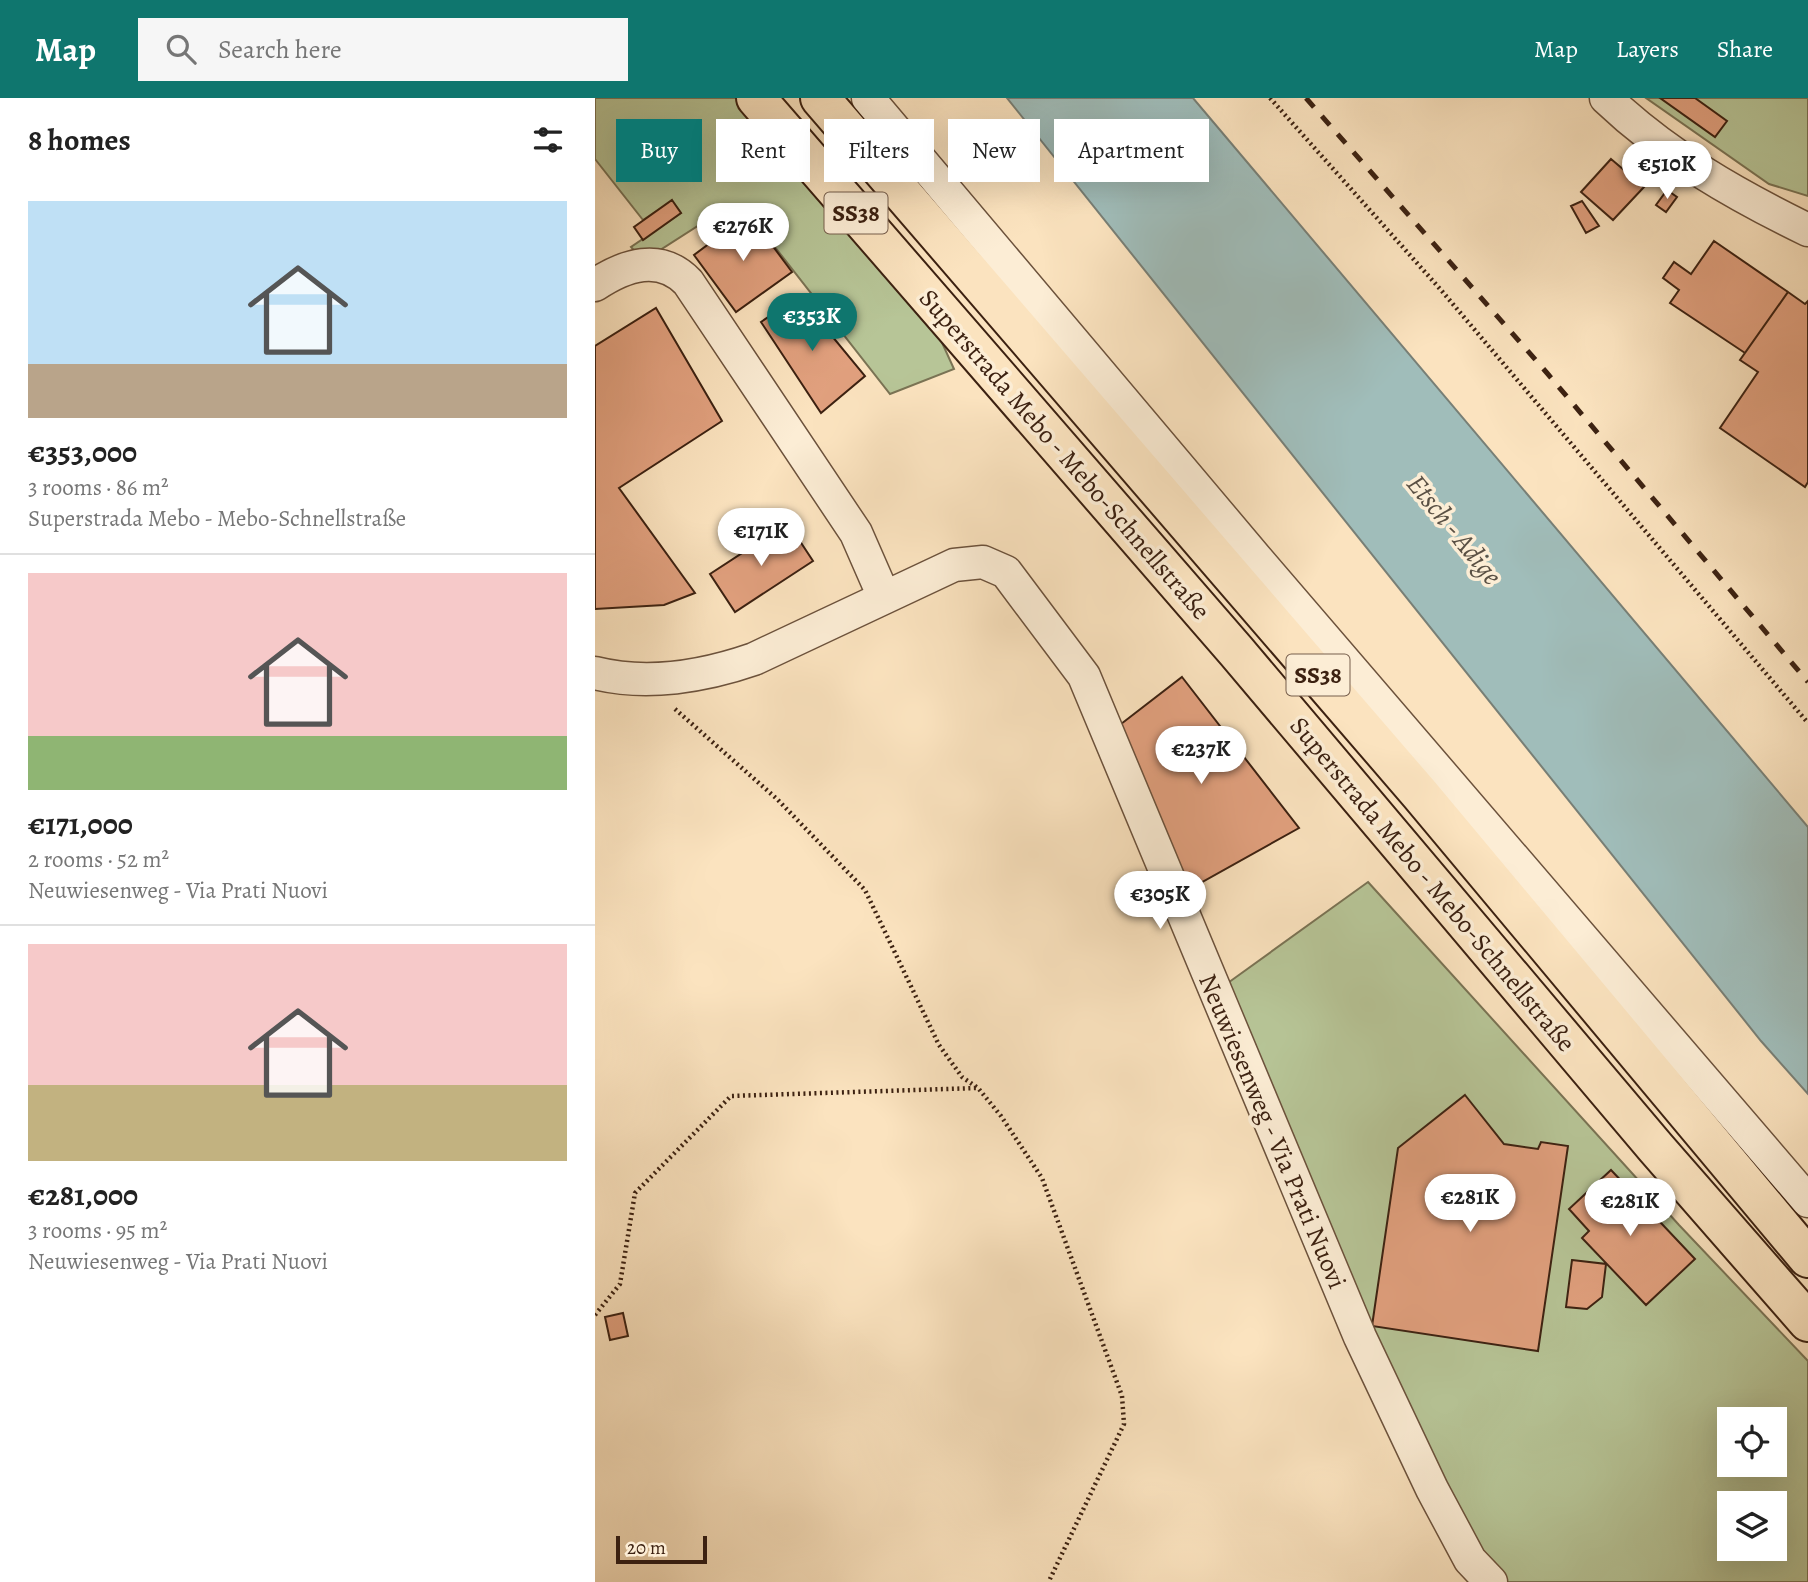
<!DOCTYPE html>
<html lang="en">
<head>
<meta charset="utf-8">
<style>
	:root { --surface:#fff; --page:#f6f6f6; --text:#222; --muted:#767676; --line:#e0e0e0; --accent:#0f766e }
	body { margin:0; font-family:Alegreya,serif; background:var(--page); color:var(--text); height:100vh; display:flex; flex-direction:column; font-size:26px; white-space:nowrap }
	* { box-sizing:border-box; margin:0 }
	p { font-size:23px; color:var(--muted) }
	.icon { flex:none; width:38px; height:38px; fill:none; stroke:currentColor; stroke-width:2; stroke-linecap:round; stroke-linejoin:round }
	.map { position:relative; flex:1; overflow:hidden }
	.sheet { display:flex; flex-direction:column; background:var(--surface); width:595px }
	.sheet>* { flex:none }
	.top-card { position:absolute; left:21px; top:21px; width:665px; height:63px; display:flex; gap:14px }
	.controls { position:absolute; left:1122px; top:1309px; display:grid; gap:14px }
	.controls a { display:grid; place-items:center; width:70px; height:70px; border-radius:0px; background:var(--surface); box-shadow:0 7px 28px #0002; font-size:35px }
	.scale { position:absolute; left:21px; bottom:18px; width:91px; box-sizing:border-box; padding-left:7px; border:4px solid #3c2111; border-top:0; font-size:19px; line-height:24px; white-space:nowrap; color:#3c2111; -webkit-text-stroke:5px #fcedd5; paint-order:stroke }
	.price { position:absolute; translate:-50% -60px; padding:0 16px; border-radius:24px; background:#fff; color:#222; font-size:23px; line-height:46px; filter:drop-shadow(0 2px 4px #0008) }
	.price::after { content:''; position:absolute; left:50%; top:42px; width:21px; height:16px; margin-left:-10px; background:inherit; clip-path:polygon(0 0,100% 0,50% 100%) }
	.price.selected { background:var(--accent); color:#fff }
	ul { padding:0; list-style:none }
	li { display:grid; align-content:center; gap:14px; height:371px; padding:0 28px }
	li+li { border-top:2px solid var(--line) }
	li span { display:grid; place-items:center; height:217px; border-radius:0px; color:#555 }
	li>.icon { margin-inline-start:auto }
	span .icon { width:126px; height:126px; fill:#fffc; stroke-width:1 }
	li b { font-size:30px }
	h2 { display:flex; justify-content:space-between; align-items:center; height:84px; padding:0 28px; font-size:30px }
	.tag { padding:0 24px; border-radius:0px; background:var(--surface); box-shadow:0 7px 28px #0002; font-size:24px; line-height:63px }
	.tag.selected { background:var(--accent); color:#fff }
	header { display:flex; align-items:center; gap:42px; box-sizing:border-box; height:98px; padding:0 35px; background:var(--accent); color:#fff }
	header strong { font-size:33px }
	nav { display:flex; gap:38px; margin-inline-start:auto; font-size:24px }
	.search { width:490px; height:63px; background:var(--page); display:flex; align-items:center; gap:18px; box-sizing:border-box; padding:0 24px; border-radius:0px; color:var(--muted); font-size:26px }
	main { display:flex; flex:1; min-height:0 }
	.map>svg:first-child { display:block }
	.green { fill:#b7c597; stroke:#7a7354; stroke-width:2; fill-rule:evenodd }
	.water { fill:#a0bdba; stroke:#787f76; stroke-width:2 }
	.building { fill:#e1a07e; stroke:#3c2111; stroke-width:2 }
	.lines { fill:none; stroke-linecap:round; stroke-linejoin:round }
	.minor-casing { stroke:#6c523c; stroke-width:35 }
	.highway-casing { stroke:#3c2111; stroke-width:42 }
	.path { stroke:#3c2111; stroke-width:4.5; stroke-dasharray:2 3.5; stroke-linecap:butt }
	.minor { stroke:#fcedd5; stroke-width:32 }
	.highway { stroke:#fbe3bf; stroke-width:38 }
	.rail { stroke:#3c2111; stroke-width:5; stroke-dasharray:12 12; stroke-linecap:butt }
	.labels { text-anchor:middle; stroke-width:7; stroke-linejoin:round; paint-order:stroke }
	.shield { fill:#fcedd5; stroke:#765e4c; stroke-width:2 }
	.shield-label { font-size:24px; font-weight:bold; fill:#3c2111 }
	.street-label { font-size:26px; fill:#3c2111; stroke:#fcedd5 }
	.water-label { font-size:28px; font-style:italic; fill:#5a5044; stroke:#fcedd5 }
</style>
</head>
<body>
<header>
<strong>Map</strong>
<div class="search"><svg class="icon" aria-label="search" viewBox="0 0 24 24"><circle cx="10" cy="10" r="6"/><path d="M15 15l6 6"/></svg>Search here</div>
<nav><a>Map</a><a>Layers</a><a>Share</a></nav>
</header>
<main>
<section class="sheet">
<h2>8 homes<svg class="icon" aria-label="filters" viewBox="0 0 24 24"><path d="M4 7h16M4 17h16"/><circle cx="9" cy="7" r="2"/><circle cx="15" cy="17" r="2"/></svg></h2>
<ul>
<li><span style="background:linear-gradient(#bfe0f5 75%,#b9a48a 0)"><svg class="icon" aria-label="home" viewBox="0 0 24 24"><path d="M3 11l9-7 9 7M6 9v11h12V9"/></svg></span><div><b>€353,000</b><p>3 rooms · 86 m²</p><p>Superstrada Mebo - Mebo-Schnellstraße</p></div></li>
<li><span style="background:linear-gradient(#f6c9c9 75%,#8fb573 0)"><svg class="icon" aria-label="home" viewBox="0 0 24 24"><path d="M3 11l9-7 9 7M6 9v11h12V9"/></svg></span><div><b>€171,000</b><p>2 rooms · 52 m²</p><p>Neuwiesenweg - Via Prati Nuovi</p></div></li>
<li><span style="background:linear-gradient(#f6c9c9 65%,#c2b280 0)"><svg class="icon" aria-label="home" viewBox="0 0 24 24"><path d="M3 11l9-7 9 7M6 9v11h12V9"/></svg></span><div><b>€281,000</b><p>3 rooms · 95 m²</p><p>Neuwiesenweg - Via Prati Nuovi</p></div></li>
</ul>
</section>
<div class="map">
<svg width="1213" height="1484" viewBox="0 0 1213 1484">
	<rect width="100%" height="100%" fill="#fbe3bf"/>
	<filter id="stains"><feTurbulence type="fractalNoise" baseFrequency=".00286" numOctaves="4"/><feColorMatrix values="0 0 0 0 .2 0 0 0 0 .09 0 0 0 0 .02 0 0 0 .5 -.17"/></filter>
	<radialGradient id="worn" r=".72"><stop offset=".6" stop-color="#630" stop-opacity="0"/><stop offset="1" stop-color="#630" stop-opacity=".3"/></radialGradient>
	<path class="green" d="M0,0H161L344,238L359,271L295,296L154,116L109,124L48,163L36,149L86,115L77,103L48,122L0,61Z
		M1051,0H1213V98L1174,86Z
		M773,784L1084,1127L1213,1263V1484H901L851,1392L730,1137L630,887ZM1134,1321H1180V1367H1134ZM1134,1405H1180V1451H1134Z"/>
	<path class="water" d="M412,0H598L1213,729V996L1166,943Z"/>
	<path class="building" d="M1065,0H1100L1132,23L1120,39Z
		M1016,61L1049,89L1018,122L986,94Z
		M1072,92L1082,99L1071,114L1061,107Z
		M77,102L86,115L48,142L39,129Z
		M987,103L1004,128L991,135L976,108Z
		M154,116L197,174L141,214L99,157Z
		M1119,143L1193,194L1150,255L1075,205L1084,192L1068,180L1079,164L1096,176Z
		M1193,194L1210,206L1213,203V384L1210,389L1125,330L1163,274L1145,262Z
		M204,198L270,278L226,315L166,224Z
		M61,210L127,323L24,390L100,495L69,507L0,511V248Z
		M193,425L218,463L140,514L115,476Z
		M587,579L704,730L591,793L526,626Z
		M870,997L909,1046L943,1051L946,1044L973,1048L943,1253L777,1228L803,1050Z
		M1016,1072L1100,1161L1051,1207L987,1140L994,1133L974,1111Z
		M977,1162L1011,1166L1007,1199L992,1211L971,1209Z
		M28,1215L33,1238L15,1242L10,1219Z"/>
	<g class="lines">
		<defs>
			<path id="minor" d="M273,0L661,460L1213,1103
				M1011,0C1071,57 1139,96 1213,132
				M0,187C30,167 65,155 93,184L261,435L289,499
				M0,575C52,588 110,578 159,561L359,467L388,464L411,474L489,578L765,1239L837,1391L875,1462L896,1484"/>
			<path id="highway" d="M161,0L641,553L1061,1050L1213,1224
				M225,0L825,696L1213,1160"/>
		</defs>
		<use href="#minor" class="minor-casing"/>
		<use href="#highway" class="highway-casing"/>
		<path class="path" d="M675,0L846,192L1213,625
			M80,611L182,701L270,792L344,947L367,979L383,990L406,1018L447,1080L527,1298L529,1326L454,1483
			M0,1217L25,1186L40,1095L136,998L382,990"/>
		<use href="#minor" class="minor"/>
		<use href="#highway" class="highway"/>
		<path class="rail" d="M711,0L952,275L1213,584"/>
	</g>
	<g class="labels">
		<g class="shield">
			<rect x="229.5" y="94.5" width="63" height="41" rx="5"/>
			<rect x="691.5" y="556.5" width="63" height="41" rx="5"/>
		</g>
		<g class="shield-label">
			<text x="261" y="123">SS38</text>
			<text x="723" y="585">SS38</text>
		</g>
		<g class="street-label">
			<text transform="translate(470 356) rotate(49)" y="9">Superstrada Mebo - Mebo-Schnellstraße</text>
			<text transform="translate(838 786) rotate(50)" y="9">Superstrada Mebo - Mebo-Schnellstraße</text>
			<text transform="translate(678 1033) rotate(67)" y="9">Neuwiesenweg - Via Prati Nuovi</text>
		</g>
		<g class="water-label">
			<text transform="translate(860 431) rotate(51)" y="10">Etsch - Adige</text>
		</g>
	</g>
	<rect width="100%" height="100%" filter="url(#stains)"/>
	<rect width="100%" height="100%" fill="url(#worn)"/>
</svg>
<div class="controls">
<a><svg class="icon" aria-label="locate" viewBox="0 0 24 24"><circle cx="12" cy="12" r="6"/><path d="M12 2v4M12 18v4M2 12h4M18 12h4"/></svg></a>
<a><svg class="icon" aria-label="layers" viewBox="0 0 24 24"><path d="M12 4l9 5-9 5-9-5zM3 14l9 5 9-5"/></svg></a>
</div>
<div class="scale">20 m</div>
<b class="price" style="left:1072px;top:103px">€510K</b>
<b class="price" style="left:148px;top:165px">€276K</b>
<b class="price selected" style="left:217px;top:255px">€353K</b>
<b class="price" style="left:166px;top:470px">€171K</b>
<b class="price" style="left:606px;top:688px">€237K</b>
<b class="price" style="left:565px;top:833px">€305K</b>
<b class="price" style="left:875px;top:1136px">€281K</b>
<b class="price" style="left:1035px;top:1140px">€281K</b>
<div class="top-card">
<a class="tag selected">Buy</a>
<a class="tag">Rent</a>
<a class="tag">Filters</a>
<a class="tag">New</a>
<a class="tag">Apartment</a>
</div>
</div>
</main>
</body>
</html>
